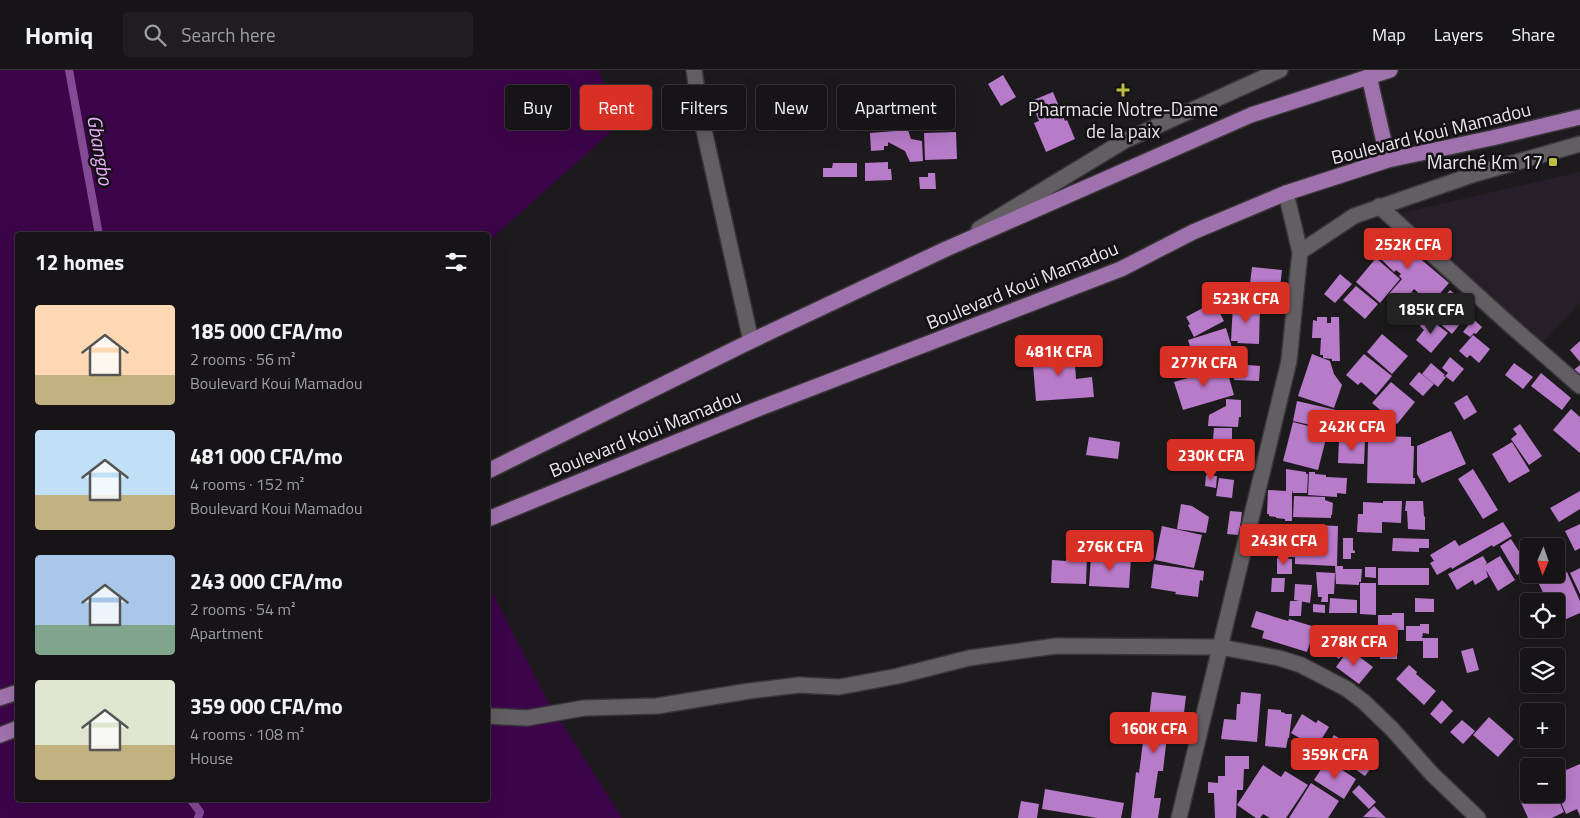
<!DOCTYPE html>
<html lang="en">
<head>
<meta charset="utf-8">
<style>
	:root { --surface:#161416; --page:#1f1d1f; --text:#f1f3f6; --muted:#9e9ea1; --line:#353335; --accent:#d93025 }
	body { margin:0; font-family:"Titillium Web",sans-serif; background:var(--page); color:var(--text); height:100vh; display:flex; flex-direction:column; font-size:19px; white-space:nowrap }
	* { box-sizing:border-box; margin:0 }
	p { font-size:16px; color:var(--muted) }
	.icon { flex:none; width:28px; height:28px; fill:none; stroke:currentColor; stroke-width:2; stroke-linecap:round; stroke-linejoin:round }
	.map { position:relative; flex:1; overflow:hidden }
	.panel { position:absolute; left:15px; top:162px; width:475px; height:570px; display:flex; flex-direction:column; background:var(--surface); border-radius:5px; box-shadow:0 5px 20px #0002,0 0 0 1px var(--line) }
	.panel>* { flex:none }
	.hud { position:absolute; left:505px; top:15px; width:475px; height:45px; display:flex; gap:10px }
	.needle { width:32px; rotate:182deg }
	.tools { position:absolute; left:1520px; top:468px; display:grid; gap:10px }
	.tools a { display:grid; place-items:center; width:45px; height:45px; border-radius:5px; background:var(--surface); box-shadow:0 5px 20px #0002,0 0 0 1px var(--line); font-size:25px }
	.price { position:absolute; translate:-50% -42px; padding:0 11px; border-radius:5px; background:var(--accent); color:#fff; font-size:16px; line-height:32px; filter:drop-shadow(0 1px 2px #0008) }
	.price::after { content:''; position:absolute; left:50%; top:30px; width:15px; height:11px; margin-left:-8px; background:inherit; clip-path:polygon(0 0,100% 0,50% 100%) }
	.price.active { background:#222; color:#fff }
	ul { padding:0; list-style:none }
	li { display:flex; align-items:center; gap:15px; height:125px; padding:0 20px }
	li span { display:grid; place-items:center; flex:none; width:140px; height:100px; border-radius:5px; color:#555 }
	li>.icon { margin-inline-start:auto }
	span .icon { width:60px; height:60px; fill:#fffc; stroke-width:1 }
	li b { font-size:21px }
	h2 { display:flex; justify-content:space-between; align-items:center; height:60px; padding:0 20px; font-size:21px }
	.pill { padding:0 18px; border-radius:5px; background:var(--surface); box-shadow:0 5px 20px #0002,0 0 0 1px var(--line); font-size:18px; line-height:45px }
	.pill.active { background:var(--accent); color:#fff }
	header { display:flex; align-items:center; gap:30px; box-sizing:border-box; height:70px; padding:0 25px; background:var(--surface); border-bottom:1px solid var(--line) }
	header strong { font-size:24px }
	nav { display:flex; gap:28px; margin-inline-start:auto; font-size:18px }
	.search { width:350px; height:45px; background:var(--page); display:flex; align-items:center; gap:12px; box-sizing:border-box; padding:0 18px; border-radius:5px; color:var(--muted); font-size:19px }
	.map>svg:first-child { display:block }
	.built { fill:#261e28 }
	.green { fill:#3c0549 }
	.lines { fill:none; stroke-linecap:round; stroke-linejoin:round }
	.stream { stroke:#844a94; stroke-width:8 }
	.building { fill:#b87bc9 }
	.minor-casing { stroke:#393639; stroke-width:18 }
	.major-casing { stroke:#393639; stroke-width:18 }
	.minor { stroke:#625e63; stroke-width:15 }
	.major { stroke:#a072ad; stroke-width:15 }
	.poi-dot { fill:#c0be41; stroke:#141115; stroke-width:2 }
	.labels { text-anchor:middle; stroke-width:5; stroke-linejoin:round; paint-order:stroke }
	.poi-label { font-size:19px; fill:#e8e5e8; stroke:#141115 }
	.street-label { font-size:19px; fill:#e8e5e8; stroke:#141115 }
	.water-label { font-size:20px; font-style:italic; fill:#eaacfc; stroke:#141115 }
</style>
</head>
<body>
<header>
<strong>Homiq</strong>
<div class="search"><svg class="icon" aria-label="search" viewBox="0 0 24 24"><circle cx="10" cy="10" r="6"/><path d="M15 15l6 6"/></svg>Search here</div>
<nav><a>Map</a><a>Layers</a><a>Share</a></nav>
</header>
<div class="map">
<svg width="1580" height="748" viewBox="0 0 1580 748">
	<rect width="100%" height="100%" fill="#1d1a1e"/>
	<path class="built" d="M1580,102V233L1539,276L1486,229L1401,143Z"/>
	<path class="green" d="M0,0H598L622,52L488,172V165H18V730H488V514L546,628L622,748H0Z"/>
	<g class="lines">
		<path class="stream" d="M69,0L99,165
			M191,730L200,742L198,748"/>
	</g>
	<path class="building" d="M1003,5L1016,27L1001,36L988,14Z
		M1053,22L1065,51L1067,50L1075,69L1046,82L1034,53L1039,51L1031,31Z
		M913,37L914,54L884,55V38Z
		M908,60L911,69L922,71L923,91L910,92L905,81L888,72V76H884V80L871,81L870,63Z
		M956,62L957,89L925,90L924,63Z
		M888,92V99H891L892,110L865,111V93Z
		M833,93H857V107H823V98H832Z
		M928,103H935L936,119H920L919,107H928Z
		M1385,159L1449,213L1431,234L1414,219L1400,235L1388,225L1402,209L1399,206L1401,204L1396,200L1394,202L1379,187L1378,188L1368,180Z
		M1376,188L1400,209L1380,233L1356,212Z
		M1252,197L1282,200L1279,226L1249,222Z
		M1340,204L1352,214L1335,233L1324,224Z
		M1356,216L1378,234L1365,249L1343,230Z
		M1450,220L1472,239L1452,264L1429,244Z
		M1412,222L1431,238L1422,249L1403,233Z
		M1214,232L1224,251L1194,267L1188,255L1190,254L1186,247Z
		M1233,234H1244V237H1260L1259,274L1237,273L1238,271H1231Z
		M1317,247H1327V253H1331V247H1339L1340,291H1332V289L1323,288V285H1320L1321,268H1312L1313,250L1317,251Z
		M1427,247L1448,263L1431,283L1416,270L1424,260L1420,256Z
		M1473,249L1482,257L1476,264L1474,263L1470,267L1463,262Z
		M1226,258L1236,291L1198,302L1188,270Z
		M1382,264L1408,286L1392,304L1367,282Z
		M1473,265L1490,279L1479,293L1470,285L1467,288L1459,281Z
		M1580,271V292L1570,280Z
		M1074,280L1076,309L1092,307L1094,327L1036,331L1032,283Z
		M1312,284L1330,291L1334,304L1342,315L1334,338L1298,326Z
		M1364,284L1392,306L1376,325L1361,312L1358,315L1346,305Z
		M1450,287L1464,299L1453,312L1445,306L1448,303L1442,298Z
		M1431,293L1445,305L1443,306L1446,307L1438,317L1422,304Z
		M1514,293L1533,307L1523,319L1505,305Z
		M1235,294L1260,296L1259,311L1234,310Z
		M1580,295V312L1571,302Z
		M1226,297L1234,325L1183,340L1174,312Z
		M1419,302L1434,314L1423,326L1409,314Z
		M1541,303L1571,328L1562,340L1531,316Z
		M1391,312L1415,332L1397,354L1372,333Z
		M1467,325L1477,342L1464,350L1454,333Z
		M1226,329L1241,330V347H1239L1238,357L1208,356L1209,345L1226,336Z
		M1297,331L1349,343L1345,363L1293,351Z
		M1571,339L1580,347V383L1553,360Z
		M1293,352L1328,361L1318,400L1283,391Z
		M1520,354L1542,386L1529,395L1511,369L1517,364L1513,359Z
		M1214,358H1232V380H1242L1241,396H1230L1231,382L1212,381Z
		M1451,361L1466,394L1422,413L1417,404V376Z
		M1381,366L1411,367V376H1414L1413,408H1415V414L1367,413L1368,372L1375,371Z
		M1089,367L1120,372L1118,389L1086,385Z
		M1339,369L1365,370L1364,394L1338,393Z
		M1175,371L1189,373L1187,383L1183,382L1181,389L1172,388Z
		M1198,371H1210V384L1197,383Z
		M1512,372L1530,401L1509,413L1492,384Z
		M1286,399L1306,402V404H1308L1307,423H1293L1292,420V451H1285V449L1276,448V447L1269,446V444H1267L1268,420L1286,421Z
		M1473,399L1498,440L1483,449L1458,409Z
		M1309,402H1315V404L1326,405V407L1347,408L1346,424L1337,423V427L1308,425Z
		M1206,405L1217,406L1216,418L1205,416Z
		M1219,408L1234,410L1232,428L1216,426Z
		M1580,421V439L1559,452L1550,438Z
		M1294,426L1325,427V430L1333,433L1332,445H1331V448L1293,447Z
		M1383,431H1402L1401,453L1382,452V463L1357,462L1358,444H1363V432L1383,433Z
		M1406,431H1423L1424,446L1425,447V460L1408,459L1407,441H1405Z
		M1181,434L1192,436L1209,447L1206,463L1177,459Z
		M1230,441L1242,442L1239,465L1227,464Z
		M1503,452L1512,466L1493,477L1492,475L1452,499L1451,497L1437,505L1430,493L1434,491L1430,485L1455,470L1459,476Z
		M1284,454L1338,456L1337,496H1343V499H1362L1361,512H1359V515L1336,514L1335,496L1295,494V487H1280V475H1283Z
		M1580,454V478L1575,481L1565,461Z
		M1162,456L1202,465L1194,498L1155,490Z
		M1343,468H1353V480L1355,481V483H1351V489H1343Z
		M1393,468L1429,469V478H1419V482L1392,481Z
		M1511,469L1529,497L1517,505L1500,476Z
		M1074,486L1087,487L1086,514L1051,513L1052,490L1066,491V489H1074Z
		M1091,486L1131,488L1129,518L1089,516Z
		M1483,486L1487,493L1485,495L1500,486L1515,510L1498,521L1486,500L1488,507L1475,515L1473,510L1457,520L1448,504Z
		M1277,488L1292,489V504H1277Z
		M1154,494L1204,501L1203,511L1200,510L1198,527L1175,524L1176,522L1151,518Z
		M1365,497H1376V508L1365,507Z
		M1378,498H1429V515H1378Z
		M1580,498V524L1570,503Z
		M1316,502L1335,503L1334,524H1328V532H1321L1322,527H1318Z
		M1567,502L1580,531V543L1557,553L1556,531H1547L1539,514Z
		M1272,508H1285L1284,522H1271Z
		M1360,513H1376V545L1360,544Z
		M1295,514L1312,515L1310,533L1294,530Z
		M1330,528L1357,530V543H1329Z
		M1415,528L1434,529V542H1415Z
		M1290,531H1302L1301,546H1289Z
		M1313,534L1325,535V543L1313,542Z
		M1256,541L1288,551L1289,549L1315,557L1307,582L1262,568L1264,561L1251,557Z
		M1392,543H1404V560H1378V545H1392Z
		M1420,554H1429V564L1423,563L1422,568H1438V588H1423V571H1406V556H1420Z
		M1378,562H1398L1397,589H1380V582H1367V565L1378,564Z
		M1333,567L1347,578L1339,589L1324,578Z
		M1473,578L1479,600L1467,603L1461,581Z
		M1349,579L1373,597L1359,614L1336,597Z
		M1409,595L1417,602L1416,604L1436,621L1424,635L1396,609Z
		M1152,622L1186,626L1184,643L1174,642L1172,649L1169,648L1163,701H1158L1154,728H1161L1158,748H1131L1136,702L1139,703L1144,664H1147Z
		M1241,622L1261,624L1257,672L1221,669L1224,649L1236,650L1237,634H1240Z
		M1442,630L1453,641L1441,654L1430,644Z
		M1268,639L1281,640V642L1285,643V644H1292L1289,668H1288L1286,678L1265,676Z
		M1302,644L1316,653L1318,650L1329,657L1316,678L1291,663Z
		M1489,647L1514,669L1498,687L1473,665Z
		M1462,650L1475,661L1463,674L1450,662Z
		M1334,665L1361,682L1349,701L1322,684Z
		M1363,682L1376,691L1365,706L1352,697Z
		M1225,686H1249V699H1244L1243,720H1237L1236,748H1215L1214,723H1208V712L1218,713V706H1225Z
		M1327,690L1356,709L1344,729L1314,710Z
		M1580,694V746L1577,739L1566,744L1557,723V704Z
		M1263,695L1281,707L1285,701L1308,715L1286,748H1270L1263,744L1260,748H1256L1237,735Z
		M1311,713L1339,731L1328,748H1289Z
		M1359,715L1376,732L1369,739L1352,722Z
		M1045,719L1124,733L1121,748H1097L1042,739Z
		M1528,724H1556L1564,742L1552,748H1528L1519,728Z
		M1021,731L1039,734L1037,748H1018Z
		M1374,736L1386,748L1363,747Z"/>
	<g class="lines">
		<defs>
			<path id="minor" d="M694,0L700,42L751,271
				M1379,136L1509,254L1580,316
				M979,159L1124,71L1280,0
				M1300,182L1354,146L1475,104L1580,74
				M488,646L527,648L584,638L657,636L749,621L799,615L839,617L898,606L969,588L1056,576L1220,577L1279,588L1301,595L1347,619L1364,632L1392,659L1432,704L1478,748
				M1179,748L1289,291L1300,182L1286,123"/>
			<path id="major" d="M1369,6L1388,90
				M488,401L751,271L946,179L1251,45L1390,0
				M488,449L755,340L1121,199L1193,162L1286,123L1388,90L1492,68L1580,47
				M0,628L18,622
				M0,665L18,658"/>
		</defs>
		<use href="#minor" class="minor-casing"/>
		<use href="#major" class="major-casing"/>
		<use href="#minor" class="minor"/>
		<use href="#major" class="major"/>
	</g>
	<g class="poi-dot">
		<path d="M1120.5 12.5h5v5h5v5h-5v5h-5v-5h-5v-5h5z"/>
		<rect x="1548" y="87" width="10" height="10" rx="2.5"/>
	</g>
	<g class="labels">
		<g class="poi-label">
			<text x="1123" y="46">Pharmacie Notre-Dame<tspan x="1123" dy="22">de la paix</tspan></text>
			<text x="1543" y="99" text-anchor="end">Marché Km 17</text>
		</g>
		<g class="street-label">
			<text transform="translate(1431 63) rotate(-14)" y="7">Boulevard Koui Mamadou</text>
			<text transform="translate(1022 215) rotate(-22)" y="7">Boulevard Koui Mamadou</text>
			<text transform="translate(645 363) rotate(-22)" y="7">Boulevard Koui Mamadou</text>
		</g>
		<g class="water-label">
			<text transform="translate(100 80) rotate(80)" y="7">Gbangbo</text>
		</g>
	</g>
</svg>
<div class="tools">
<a><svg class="needle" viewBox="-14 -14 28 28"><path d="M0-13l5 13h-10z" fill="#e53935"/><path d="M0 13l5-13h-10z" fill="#9e9ea1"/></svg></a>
<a><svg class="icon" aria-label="locate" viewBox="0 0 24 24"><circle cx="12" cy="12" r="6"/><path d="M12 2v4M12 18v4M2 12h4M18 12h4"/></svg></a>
<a><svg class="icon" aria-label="layers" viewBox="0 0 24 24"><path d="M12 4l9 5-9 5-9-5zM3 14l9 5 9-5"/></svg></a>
<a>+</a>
<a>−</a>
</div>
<b class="price" style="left:1408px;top:200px">252K CFA</b>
<b class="price" style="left:1246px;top:254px">523K CFA</b>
<b class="price active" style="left:1431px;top:265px">185K CFA</b>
<b class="price" style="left:1059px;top:307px">481K CFA</b>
<b class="price" style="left:1204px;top:318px">277K CFA</b>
<b class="price" style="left:1352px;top:382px">242K CFA</b>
<b class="price" style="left:1211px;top:411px">230K CFA</b>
<b class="price" style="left:1284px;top:496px">243K CFA</b>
<b class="price" style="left:1110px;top:502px">276K CFA</b>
<b class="price" style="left:1354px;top:597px">278K CFA</b>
<b class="price" style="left:1154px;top:684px">160K CFA</b>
<b class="price" style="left:1335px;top:710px">359K CFA</b>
<div class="hud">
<a class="pill">Buy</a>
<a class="pill active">Rent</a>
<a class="pill">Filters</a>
<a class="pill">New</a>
<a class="pill">Apartment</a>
</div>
<section class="panel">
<h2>12 homes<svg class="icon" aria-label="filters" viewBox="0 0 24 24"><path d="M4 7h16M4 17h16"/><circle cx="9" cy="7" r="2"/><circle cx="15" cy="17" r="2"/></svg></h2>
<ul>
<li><span style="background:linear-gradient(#ffd9b3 70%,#c2b280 0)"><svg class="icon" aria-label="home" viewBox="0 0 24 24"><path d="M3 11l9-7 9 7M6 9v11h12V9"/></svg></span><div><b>185 000 CFA/mo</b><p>2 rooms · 56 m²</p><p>Boulevard Koui Mamadou</p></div></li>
<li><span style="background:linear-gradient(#bfe0f5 65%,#c2b280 0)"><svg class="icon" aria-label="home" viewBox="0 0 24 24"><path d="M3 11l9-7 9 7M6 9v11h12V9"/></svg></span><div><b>481 000 CFA/mo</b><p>4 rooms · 152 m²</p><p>Boulevard Koui Mamadou</p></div></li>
<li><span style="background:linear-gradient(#a9c7e8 70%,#7fa58c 0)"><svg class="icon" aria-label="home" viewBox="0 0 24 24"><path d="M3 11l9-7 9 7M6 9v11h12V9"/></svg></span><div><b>243 000 CFA/mo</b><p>2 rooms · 54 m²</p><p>Apartment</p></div></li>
<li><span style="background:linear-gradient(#dfe7d0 65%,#c2b280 0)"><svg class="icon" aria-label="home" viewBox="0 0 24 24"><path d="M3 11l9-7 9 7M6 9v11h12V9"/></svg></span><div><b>359 000 CFA/mo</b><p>4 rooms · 108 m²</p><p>House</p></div></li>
</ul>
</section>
</div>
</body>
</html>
